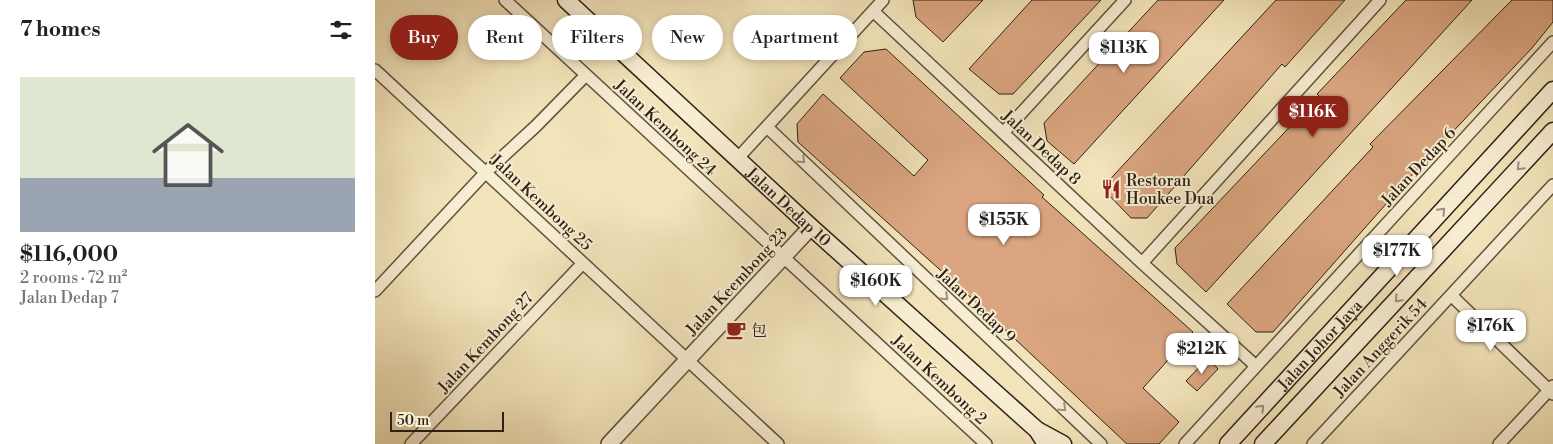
<!DOCTYPE html>
<html lang="en">
<head>
<meta charset="utf-8">
<style>
	:root { --surface:#fff; --page:#f6f6f6; --text:#202124; --muted:#757577; --line:#e0e0e0; --accent:#8f2418 }
	body { margin:0; font-family:"Libre Bodoni","Noto Serif SC",serif; background:var(--page); color:var(--text); height:100vh; display:flex; flex-direction:column; font-size:19px; white-space:nowrap }
	* { box-sizing:border-box; margin:0 }
	p { font-size:16px; color:var(--muted) }
	.icon { flex:none; width:28px; height:28px; fill:none; stroke:currentColor; stroke-width:2; stroke-linecap:round; stroke-linejoin:round }
	.map { position:relative; flex:1; overflow:hidden }
	.drawer { display:flex; flex-direction:column; background:var(--surface); width:375px }
	.drawer>* { flex:none }
	.top-card { position:absolute; left:15px; top:15px; width:475px; height:45px; display:flex; gap:10px }
	.scale { position:absolute; left:15px; bottom:12px; width:114px; box-sizing:border-box; padding-left:5px; border:2px solid #2f2115; border-top:0; font-size:14px; line-height:18px; white-space:nowrap; color:#2f2115; -webkit-text-stroke:4px #f7edd2; paint-order:stroke }
	.price { position:absolute; translate:-50% -42px; padding:0 11px; border-radius:10px; background:#fff; color:#222; font-size:16px; line-height:32px; filter:drop-shadow(0 1px 2px #0008) }
	.price::after { content:''; position:absolute; left:50%; top:30px; width:15px; height:11px; margin-left:-8px; background:inherit; clip-path:polygon(0 0,100% 0,50% 100%) }
	.price.current { background:var(--accent); color:#fff }
	ul { padding:0; list-style:none }
	li { display:grid; align-content:center; gap:10px; height:265px; padding:0 20px }
	li+li { border-top:1px solid var(--line) }
	li span { display:grid; place-items:center; height:155px; border-radius:0px; color:#555 }
	li>.icon { margin-inline-start:auto }
	span .icon { width:90px; height:90px; fill:#fffc; stroke-width:1 }
	li b { font-size:21px }
	h2 { display:flex; justify-content:space-between; align-items:center; height:60px; padding:0 20px; font-size:21px }
	.tag { padding:0 18px; border-radius:22px; background:var(--surface); box-shadow:0 2px 8px #0003; font-size:18px; line-height:45px }
	.tag.current { background:var(--accent); color:#fff }
	main { display:flex; flex:1; min-height:0 }
	.map>svg:first-child { display:block }
	.building { fill:#daa580; stroke:#2f2115 }
	.lines { fill:none; stroke-linecap:round; stroke-linejoin:round }
	.minor-casing { stroke:#60523e; stroke-width:14 }
	.tertiary-casing { stroke:#60523e; stroke-width:18 }
	.secondary-casing { stroke:#2f2115; stroke-width:19 }
	.minor { stroke:#f7edd2; stroke-width:11 }
	.tertiary { stroke:#f7edd2; stroke-width:15 }
	.secondary { stroke:#f7edd2; stroke-width:16 }
	.oneway { stroke:#9d917d }
	.labels { text-anchor:middle; stroke-width:4; stroke-linejoin:round; paint-order:stroke }
	.street-label { font-size:16px; fill:#2f2115; stroke:#f7edd2 }
	.poi-label { font-size:16px; fill:#2f2115; stroke:#f7edd2; text-anchor:start }
</style>
</head>
<body>
<main>
<section class="drawer">
<h2>7 homes<svg class="icon" aria-label="filters" viewBox="0 0 24 24"><path d="M4 7h16M4 17h16"/><circle cx="9" cy="7" r="2"/><circle cx="15" cy="17" r="2"/></svg></h2>
<ul>
<li><span style="background:linear-gradient(#dfe7d0 65%,#9aa5b1 0)"><svg class="icon" aria-label="home" viewBox="0 0 24 24"><path d="M3 11l9-7 9 7M6 9v11h12V9"/></svg></span><div><b>$116,000</b><p>2 rooms · 72 m²</p><p>Jalan Dedap 7</p></div></li>
</ul>
</section>
<div class="map">
<svg width="1178" height="444" viewBox="0 0 1178 444">
	<rect width="100%" height="100%" fill="#f2e3ba"/>
	<filter id="stains"><feTurbulence type="fractalNoise" baseFrequency=".004" numOctaves="4"/><feColorMatrix values="0 0 0 0 .2 0 0 0 0 .09 0 0 0 0 .02 0 0 0 .5 -.17"/></filter>
	<radialGradient id="worn" r=".72"><stop offset=".6" stop-color="#630" stop-opacity="0"/><stop offset="1" stop-color="#630" stop-opacity=".3"/></radialGradient>
	<path class="building" d="M538,0H608L568,42L541,17Z
		M657,0H726L638,94H624L594,69Z
		M783,0H849L699,164L672,141L669,123Z
		M901,0H970L910,67L907,64L772,218H756L727,188Z
		M1031,0H1097L831,292L802,264L800,248L944,96L942,94Z
		M1137,0H1178V22L1157,48L1034,178L898,332H881L852,304L998,147L995,144Z
		M511,49L669,195L667,197L818,332L768,388L804,422L784,444H752L593,295L423,142L422,124L448,94L539,176L553,160L465,78L489,52Z
		M833,358L843,369L822,391L811,381Z"/>
	<g class="lines">
		<defs>
			<path id="minor" d="M130,0L611,444
				M498,11L767,263L881,366
				M0,70L403,444
				M392,127L726,444
				M628,133L750,0
				M363,158L508,0
				M767,263L1005,0
				M0,291L111,172L161,126L211,75
				M1076,295L1178,394
				M36,444L208,263
				M810,444L1178,42
				M938,444L1178,185
				M1124,444L1178,386"/>
			<path id="tertiary" d="M234,444L436,227"/>
			<g id="secondary">
				<path id="s1" d="M191,0L436,227L662,430L671,444"/>
				<path d="M664,431L688,444"/>
				<path id="s2" d="M853,444L1178,90"/>
				<path d="M888,444L1178,131"/>
			</g>
		</defs>
		<use href="#minor" class="minor-casing"/>
		<use href="#tertiary" class="tertiary-casing"/>
		<use href="#secondary" class="secondary-casing"/>
		<use href="#minor" class="minor"/>
		<use href="#tertiary" class="tertiary"/>
		<use href="#secondary" class="secondary"/>
	</g>
	<defs><path id="oneway-chevron" d="M-2-3.5L2.5 0L-2 3.5" fill="none" stroke-width="1.6" stroke-linecap="round" stroke-linejoin="round" transform="scale(1.25)"/></defs>
	<g class="oneway">
		<use href="#oneway-chevron" transform="translate(427 160) rotate(44)"/>
		<use href="#oneway-chevron" transform="translate(1145 167) rotate(133)"/>
		<use href="#oneway-chevron" transform="translate(1067 211) rotate(-47)"/>
		<use href="#oneway-chevron" transform="translate(570 297) rotate(44)"/>
		<use href="#oneway-chevron" transform="translate(1023 299) rotate(133)"/>
		<use href="#oneway-chevron" transform="translate(688 408) rotate(43)"/>
		<use href="#oneway-chevron" transform="translate(886 408) rotate(-47)"/>
	</g>
	<defs>
		<symbol id="restaurant-bare" viewBox="-9 -9 18 18"><path d="M-5-6h1v4h1v-4h1v4h1v-4h1v5L-1.5 .5V6h-2V.5L-5-1ZM5-6V6H3V1.5H1.5Q1.5-4 5-6Z" fill="#8f2418" stroke="#f7edd2" stroke-width="2.5" paint-order="stroke"/></symbol>
		<symbol id="cafe-bare" viewBox="-9 -9 18 18"><path d="M-5.5-4.5H6V0H3Q3 3.5 0 3.5H-2.5Q-5.5 3.5-5.5 0ZM3-3.2v2h1.7v-2ZM-6 4.5H4V6H-6Z" fill="#8f2418" stroke="#f7edd2" stroke-width="2.5" paint-order="stroke"/></symbol>
	</defs>
	<g fill-rule="evenodd">
		<use href="#restaurant-bare" x="722" y="175" width="28" height="28"/>
		<use href="#cafe-bare" x="347" y="316" width="28" height="28"/>
	</g>
	<g class="labels">
		<g class="street-label">
			<text transform="translate(291 127) rotate(43)" y="6">Jalan Kembong 24</text>
			<text transform="translate(667 147) rotate(43)" y="6">Jalan Dedap 8</text>
			<text transform="translate(1043 166) rotate(-47)" y="6">Jalan Dedap 6</text>
			<text transform="translate(167 202) rotate(43)" y="6">Jalan Kembong 25</text>
			<text dy="6" stroke="none"><textPath href="#s1" startOffset="304">Jalan Dedap 10</textPath></text>
			<text transform="translate(361 281) rotate(-47)" y="6">Jalan Keembong 23</text>
			<text transform="translate(602 305) rotate(43)" y="6">Jalan Dedap 9</text>
			<text transform="translate(110 342) rotate(-47)" y="6">Jalan Kembong 27</text>
			<text dy="6" stroke="none"><textPath href="#s2" startOffset="135">Jalan Johor Jaya</textPath></text>
			<text transform="translate(1005 347) rotate(-47)" y="6">Jalan Anggerik 54</text>
			<text transform="translate(565 379) rotate(43)" y="6">Jalan Kembong 2</text>
		</g>
		<g class="poi-label">
			<text x="751" y="186">Restoran<tspan x="751" dy="18">Houkee Dua</tspan></text>
			<text x="376" y="336">包</text>
		</g>
	</g>
	<rect width="100%" height="100%" filter="url(#stains)"/>
	<rect width="100%" height="100%" fill="url(#worn)"/>
</svg>
<div class="scale">50 m</div>
<b class="price" style="left:749px;top:74px">$113K</b>
<b class="price current" style="left:938px;top:138px">$116K</b>
<b class="price" style="left:629px;top:246px">$155K</b>
<b class="price" style="left:1022px;top:277px">$177K</b>
<b class="price" style="left:501px;top:307px">$160K</b>
<b class="price" style="left:1116px;top:352px">$176K</b>
<b class="price" style="left:827px;top:375px">$212K</b>
<div class="top-card">
<a class="tag current">Buy</a>
<a class="tag">Rent</a>
<a class="tag">Filters</a>
<a class="tag">New</a>
<a class="tag">Apartment</a>
</div>
</div>
</main>
</body>
</html>
